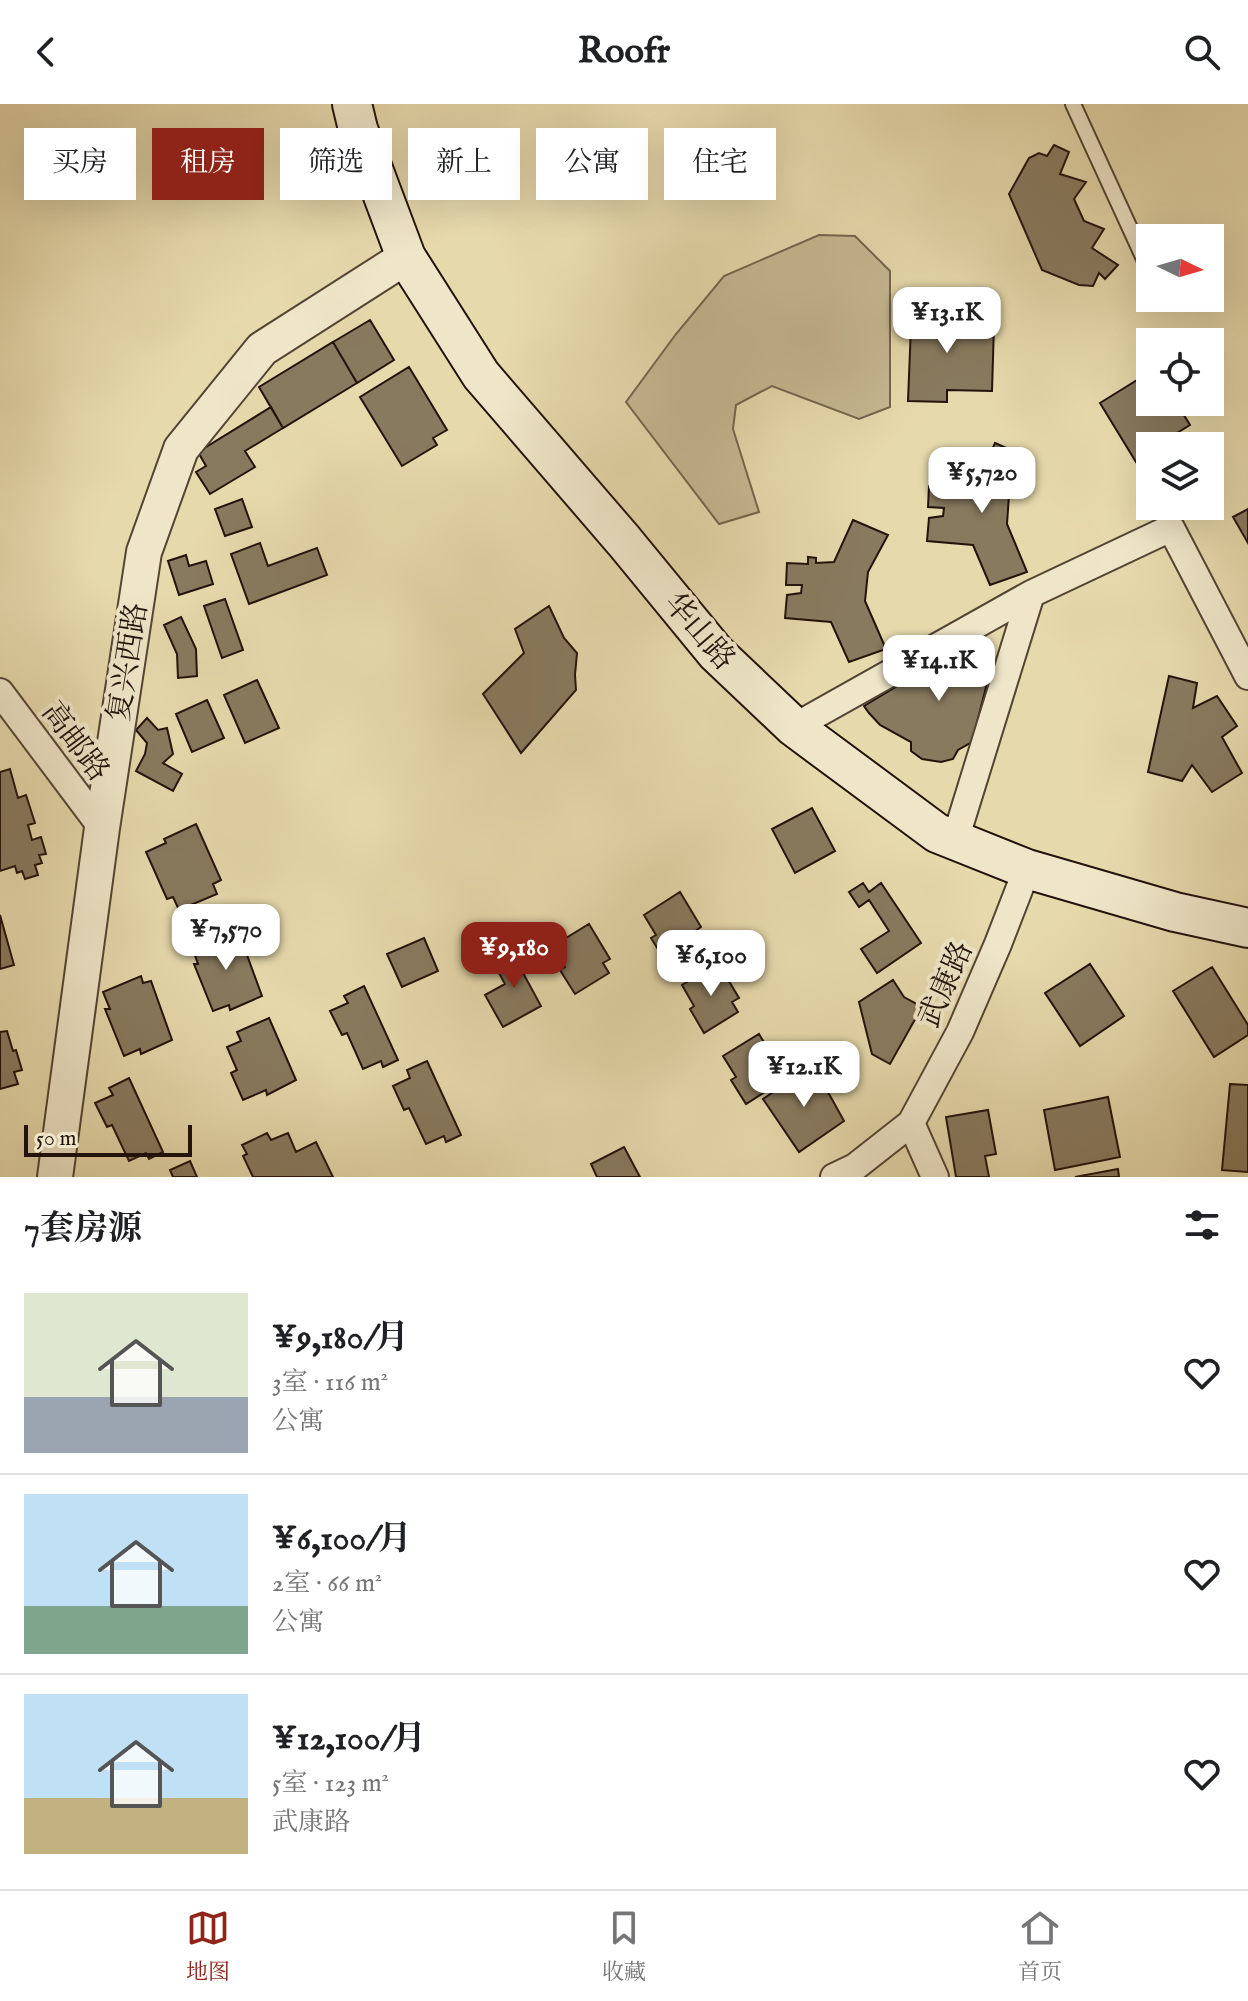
<!DOCTYPE html>
<html lang="zh">
<head>
<meta charset="utf-8">
<style>
	:root { --surface:#fff; --page:#f6f6f6; --text:#202124; --muted:#757577; --line:#e0e0e0; --accent:#8f2418 }
	body { margin:0; font-family:"IM FELL English","Noto Serif SC",serif; background:var(--page); color:var(--text); height:100vh; display:flex; flex-direction:column; font-size:30px; white-space:nowrap }
	* { box-sizing:border-box; margin:0 }
	p { font-size:26px; color:var(--muted) }
	.icon { flex:none; width:44px; height:44px; fill:none; stroke:currentColor; stroke-width:2; stroke-linecap:round; stroke-linejoin:round }
	.map { position:relative; height:1073px; overflow:hidden }
	.details { display:flex; flex-direction:column; background:var(--surface); flex:1 }
	.details>* { flex:none }
	.hud { position:absolute; left:24px; top:24px; width:800px; height:72px; display:flex; gap:16px }
	.needle { width:52px; rotate:95deg }
	.fabs { position:absolute; left:1136px; top:120px; display:grid; gap:16px }
	.fabs a { display:grid; place-items:center; width:88px; height:88px; border-radius:0px; background:var(--surface); box-shadow:0 8px 32px #0002; font-size:40px }
	.scale { position:absolute; left:24px; bottom:20px; width:168px; box-sizing:border-box; padding-left:8px; border:4px solid #23130c; border-top:0; font-size:22px; line-height:28px; white-space:nowrap; color:#23130c; -webkit-text-stroke:6px #efe6c9; paint-order:stroke }
	.price { position:absolute; translate:-50% -68px; padding:0 18px; border-radius:16px; background:#fff; color:#222; font-size:26px; line-height:52px; filter:drop-shadow(0 2px 4px #0008) }
	.price::after { content:''; position:absolute; left:50%; top:48px; width:24px; height:18px; margin-left:-12px; background:inherit; clip-path:polygon(0 0,100% 0,50% 100%) }
	.price.current { background:var(--accent); color:#fff }
	ul { padding:0; list-style:none }
	li { display:flex; align-items:center; gap:24px; height:200px; padding:0 24px }
	li+li { border-top:2px solid var(--line) }
	li span { display:grid; place-items:center; flex:none; width:224px; height:160px; border-radius:0px; color:#555 }
	li>.icon { margin-inline-start:auto }
	span .icon { width:96px; height:96px; fill:#fffc; stroke-width:1 }
	li b { font-size:34px }
	h2 { display:flex; justify-content:space-between; align-items:center; height:96px; padding:0 24px; font-size:34px }
	.tag { padding:0 28px; border-radius:0px; background:var(--surface); box-shadow:0 8px 32px #0002; font-size:28px; line-height:72px }
	.tag.current { background:var(--accent); color:#fff }
	header { display:flex; justify-content:space-between; align-items:center; height:104px; padding:0 24px; background:var(--surface); font-size:36px; font-weight:800 }
	.dock { display:flex; justify-content:space-around; align-items:center; height:112px; border-top:2px solid var(--line); background:var(--surface); font-size:22px; color:var(--muted) }
	.dock a { display:grid; justify-items:center; gap:4px }
	.dock .current { color:var(--accent) }
	.map>svg:first-child { display:block }
	.green { fill:#c5b791; stroke:#74654e; stroke-width:2 }
	.building { fill:#887a5f; stroke:#23130c; stroke-width:2 }
	.lines { fill:none; stroke-linecap:round; stroke-linejoin:round }
	.service-casing { stroke:#544434; stroke-width:18 }
	.minor-casing { stroke:#544434; stroke-width:30 }
	.tertiary-casing { stroke:#544434; stroke-width:38 }
	.secondary-casing { stroke:#23130c; stroke-width:42 }
	.service { stroke:#efe6c9; stroke-width:14 }
	.minor { stroke:#efe6c9; stroke-width:26 }
	.tertiary { stroke:#efe6c9; stroke-width:34 }
	.secondary { stroke:#efe6c9; stroke-width:38 }
	.labels { text-anchor:middle; stroke-width:8; stroke-linejoin:round; paint-order:stroke }
	.street-label { font-size:30px; fill:#23130c; stroke:#efe6c9 }
</style>
</head>
<body>
<header><svg class="icon" aria-label="back" viewBox="0 0 24 24"><path d="M15 5l-7 7 7 7"/></svg>Roofr<svg class="icon" aria-label="search" viewBox="0 0 24 24"><circle cx="10" cy="10" r="6"/><path d="M15 15l6 6"/></svg></header>
<div class="map">
<svg width="1248" height="1073" viewBox="0 0 1248 1073">
	<rect width="100%" height="100%" fill="#e6d9ac"/>
	<filter id="stains"><feTurbulence type="fractalNoise" baseFrequency=".0025" numOctaves="4"/><feColorMatrix values="0 0 0 0 .2 0 0 0 0 .09 0 0 0 0 .02 0 0 0 .5 -.17"/></filter>
	<radialGradient id="worn" r=".72"><stop offset=".6" stop-color="#630" stop-opacity="0"/><stop offset="1" stop-color="#630" stop-opacity=".3"/></radialGradient>
	<path class="green" d="M819,131L855,132L890,167V303L859,315L772,282L736,301L733,325L759,408L719,420L626,298L676,230L724,172Z"/>
	<path class="building" d="M1054,41L1069,48L1060,70L1086,78L1074,95L1084,117L1104,125L1092,144L1118,161L1105,175L1099,169L1093,182L1079,181L1042,166L1009,90L1029,54L1039,49L1047,52Z
		M912,197L942,198L941,219L994,221L992,287L947,286V298L908,297Z
		M370,216L394,256L357,279L333,238Z
		M333,238L357,279L283,324L259,283Z
		M409,263L447,326L433,334L437,341L402,362L360,293Z
		M1150,268V298H1186L1179,303L1190,321L1164,337L1167,342H1150V381L1100,299Z
		M271,303L283,324L245,347L255,363L210,390L196,368L206,362L198,348Z
		M995,339L1029,354L1009,391L1007,420L1027,468L990,481L973,441L927,437L929,414L943,412L944,404L928,403L929,382H949L950,376L958,377L957,382L976,381Z
		M242,395L252,423L225,432L215,405Z
		M1248,405V439L1233,413Z
		M853,416L888,431L868,468L865,497L886,545L849,558L831,518L785,514L787,491L801,489L802,481H786L787,459L808,460V453L816,454V459L834,458Z
		M260,439L268,462L317,444L327,471L249,500L231,450Z
		M186,451L189,462L206,457L213,480L179,491L168,457Z
		M225,495L243,546L222,554L204,502Z
		M549,502L564,534L577,549L575,571L576,586L521,649L483,590L524,549L515,525Z
		M181,513L196,545L197,572L178,574L177,550L164,521Z
		M984,530L994,552L972,638L958,646L953,655L941,658L922,655L911,647V638L880,621L869,609L864,602Z
		M1169,572L1197,579L1193,604L1217,592L1237,622L1222,633L1242,669L1212,688L1192,661L1182,677L1148,668Z
		M257,576L279,624L245,639L224,591Z
		M207,596L224,634L192,648L176,610Z
		M147,614L158,626L167,624L173,650L163,659L182,670L173,687L136,667L145,650L147,639L136,626Z
		M10,665L18,694L26,691L35,719L28,721L32,736L41,733L46,750L39,751L42,759L35,761L38,771L25,775L22,767L17,769L15,762L0,767V668Z
		M812,704L835,747L795,769L772,725Z
		M196,720L221,776L213,780L217,790L179,806L173,793L167,795L146,748L166,739L164,735Z
		M863,779L869,788L881,779L921,839L877,869L861,845L889,827L869,796L859,803L849,788Z
		M680,788L701,823L694,828L700,837L666,858L651,834L656,831L644,811Z
		M0,811L14,861L0,865Z
		M589,820L610,855L603,859L609,869L575,890L560,866L565,863L553,842Z
		M230,828L232,835L240,832L262,892L230,906L229,901L213,907L194,860H198L192,843Z
		M424,834L438,867L402,883L387,850Z
		M527,844L535,859L522,867L541,902L503,923L485,891L505,880L495,862Z
		M718,859L739,894L732,898L738,908L704,929L690,905L694,902L682,881Z
		M1090,860L1124,912L1080,942L1045,889Z
		M1212,863L1248,921V931L1214,953L1173,887Z
		M141,872L143,879L151,877L172,936L141,950L140,945L124,952L105,905H110L103,888Z
		M893,876L904,893L922,903L890,960L872,950L859,898Z
		M364,882L398,956L383,963L381,957L363,965L347,929L342,931L330,907L348,899L344,892Z
		M269,914L296,976L267,991L266,986L243,996L231,969L237,966L227,943L241,937L237,928Z
		M7,927L13,947L16,946L22,966L14,968L18,980L0,985V928Z
		M759,930L780,965L773,969L779,979L746,1000L731,976L736,973L723,952Z
		M427,957L461,1031L446,1038L444,1032L426,1040L409,1004L404,1006L393,982L410,974L407,966Z
		M813,961L844,1017L799,1048L763,995Z
		M129,974L163,1048L149,1055L146,1049L129,1057L112,1021L107,1023L95,999L113,991L109,984Z
		M1230,980L1248,981V1068L1222,1066Z
		M1108,993L1120,1053L1055,1066L1044,1006Z
		M988,1006L996,1050L985,1052L989,1073H956L946,1013Z
		M267,1029L271,1036L288,1029L296,1048L316,1038L333,1073H253L243,1052L247,1050L242,1041Z
		M624,1043L640,1073H597L591,1060Z
		M190,1057L197,1073H173L170,1066Z
		M1118,1065L1119,1073H1075Z"/>
	<g class="lines">
		<defs>
			<path id="service" d="M1073,0L1150,168"/>
			<path id="minor" d="M0,588L102,724
				M794,623L1031,490L1171,424L1248,572
				M955,736L1031,490
				M911,1019L935,1073
				M834,1073L855,1063L911,1019L960,928L998,840L1027,765"/>
			<path id="tertiary" d="M55,1073L102,724L144,448L181,345L262,245L406,153"/>
			<path id="secondary" d="M352,0L358,25L406,153L481,271L624,437L716,549L794,623L937,729L1027,765L1175,808L1248,824"/>
		</defs>
		<use href="#service" class="service-casing"/>
		<use href="#minor" class="minor-casing"/>
		<use href="#tertiary" class="tertiary-casing"/>
		<use href="#secondary" class="secondary-casing"/>
		<use href="#service" class="service"/>
		<use href="#minor" class="minor"/>
		<use href="#tertiary" class="tertiary"/>
		<use href="#secondary" class="secondary"/>
	</g>
	<g class="labels">
		<g class="street-label">
			<text transform="translate(700 527) rotate(49)" y="10">华山路</text>
			<text transform="translate(127 558) rotate(-81)" y="10">复兴西路</text>
			<text transform="translate(76 637) rotate(53)" y="10">高邮路</text>
			<text transform="translate(945 880) rotate(-66)" y="10">武康路</text>
		</g>
	</g>
	<rect width="100%" height="100%" filter="url(#stains)"/>
	<rect width="100%" height="100%" fill="url(#worn)"/>
</svg>
<div class="fabs">
<a><svg class="needle" viewBox="-14 -14 28 28"><path d="M0-13l5 13h-10z" fill="#e53935"/><path d="M0 13l5-13h-10z" fill="#757577"/></svg></a>
<a><svg class="icon" aria-label="locate" viewBox="0 0 24 24"><circle cx="12" cy="12" r="6"/><path d="M12 2v4M12 18v4M2 12h4M18 12h4"/></svg></a>
<a><svg class="icon" aria-label="layers" viewBox="0 0 24 24"><path d="M12 4l9 5-9 5-9-5zM3 14l9 5 9-5"/></svg></a>
</div>
<div class="scale">50 m</div>
<b class="price" style="left:947px;top:251px">¥13.1K</b>
<b class="price" style="left:982px;top:411px">¥5,720</b>
<b class="price" style="left:939px;top:599px">¥14.1K</b>
<b class="price" style="left:226px;top:868px">¥7,570</b>
<b class="price current" style="left:514px;top:886px">¥9,180</b>
<b class="price" style="left:711px;top:894px">¥6,100</b>
<b class="price" style="left:804px;top:1005px">¥12.1K</b>
<div class="hud">
<a class="tag">买房</a>
<a class="tag current">租房</a>
<a class="tag">筛选</a>
<a class="tag">新上</a>
<a class="tag">公寓</a>
<a class="tag">住宅</a>
</div>
</div>
<section class="details">
<h2>7套房源<svg class="icon" aria-label="filters" viewBox="0 0 24 24"><path d="M4 7h16M4 17h16"/><circle cx="9" cy="7" r="2"/><circle cx="15" cy="17" r="2"/></svg></h2>
<ul>
<li><span style="background:linear-gradient(#dfe7d0 65%,#9aa5b1 0)"><svg class="icon" aria-label="home" viewBox="0 0 24 24"><path d="M3 11l9-7 9 7M6 9v11h12V9"/></svg></span><div><b>¥9,180/月</b><p>3室 · 116 m²</p><p>公寓</p></div><svg class="icon" aria-label="heart" viewBox="0 0 24 24"><path d="M12 20l-8-8c-3-5 5-10 8-4 3-6 11-1 8 4z"/></svg></li>
<li><span style="background:linear-gradient(#bfe0f5 70%,#7fa58c 0)"><svg class="icon" aria-label="home" viewBox="0 0 24 24"><path d="M3 11l9-7 9 7M6 9v11h12V9"/></svg></span><div><b>¥6,100/月</b><p>2室 · 66 m²</p><p>公寓</p></div><svg class="icon" aria-label="heart" viewBox="0 0 24 24"><path d="M12 20l-8-8c-3-5 5-10 8-4 3-6 11-1 8 4z"/></svg></li>
<li><span style="background:linear-gradient(#bfe0f5 65%,#c2b280 0)"><svg class="icon" aria-label="home" viewBox="0 0 24 24"><path d="M3 11l9-7 9 7M6 9v11h12V9"/></svg></span><div><b>¥12,100/月</b><p>5室 · 123 m²</p><p>武康路</p></div><svg class="icon" aria-label="heart" viewBox="0 0 24 24"><path d="M12 20l-8-8c-3-5 5-10 8-4 3-6 11-1 8 4z"/></svg></li>
</ul>
</section>
<nav class="dock">
<a class="current"><svg class="icon" aria-label="map" viewBox="0 0 24 24"><path d="M3 6l6-2 6 2 6-2v14l-6 2-6-2-6 2zM9 4v14M15 6v14"/></svg>地图</a>
<a><svg class="icon" aria-label="saved" viewBox="0 0 24 24"><path d="M7 4h10v16l-5-4-5 4z"/></svg>收藏</a>
<a><svg class="icon" aria-label="home" viewBox="0 0 24 24"><path d="M3 11l9-7 9 7M6 9v11h12V9"/></svg>首页</a>
</nav>
</body>
</html>
